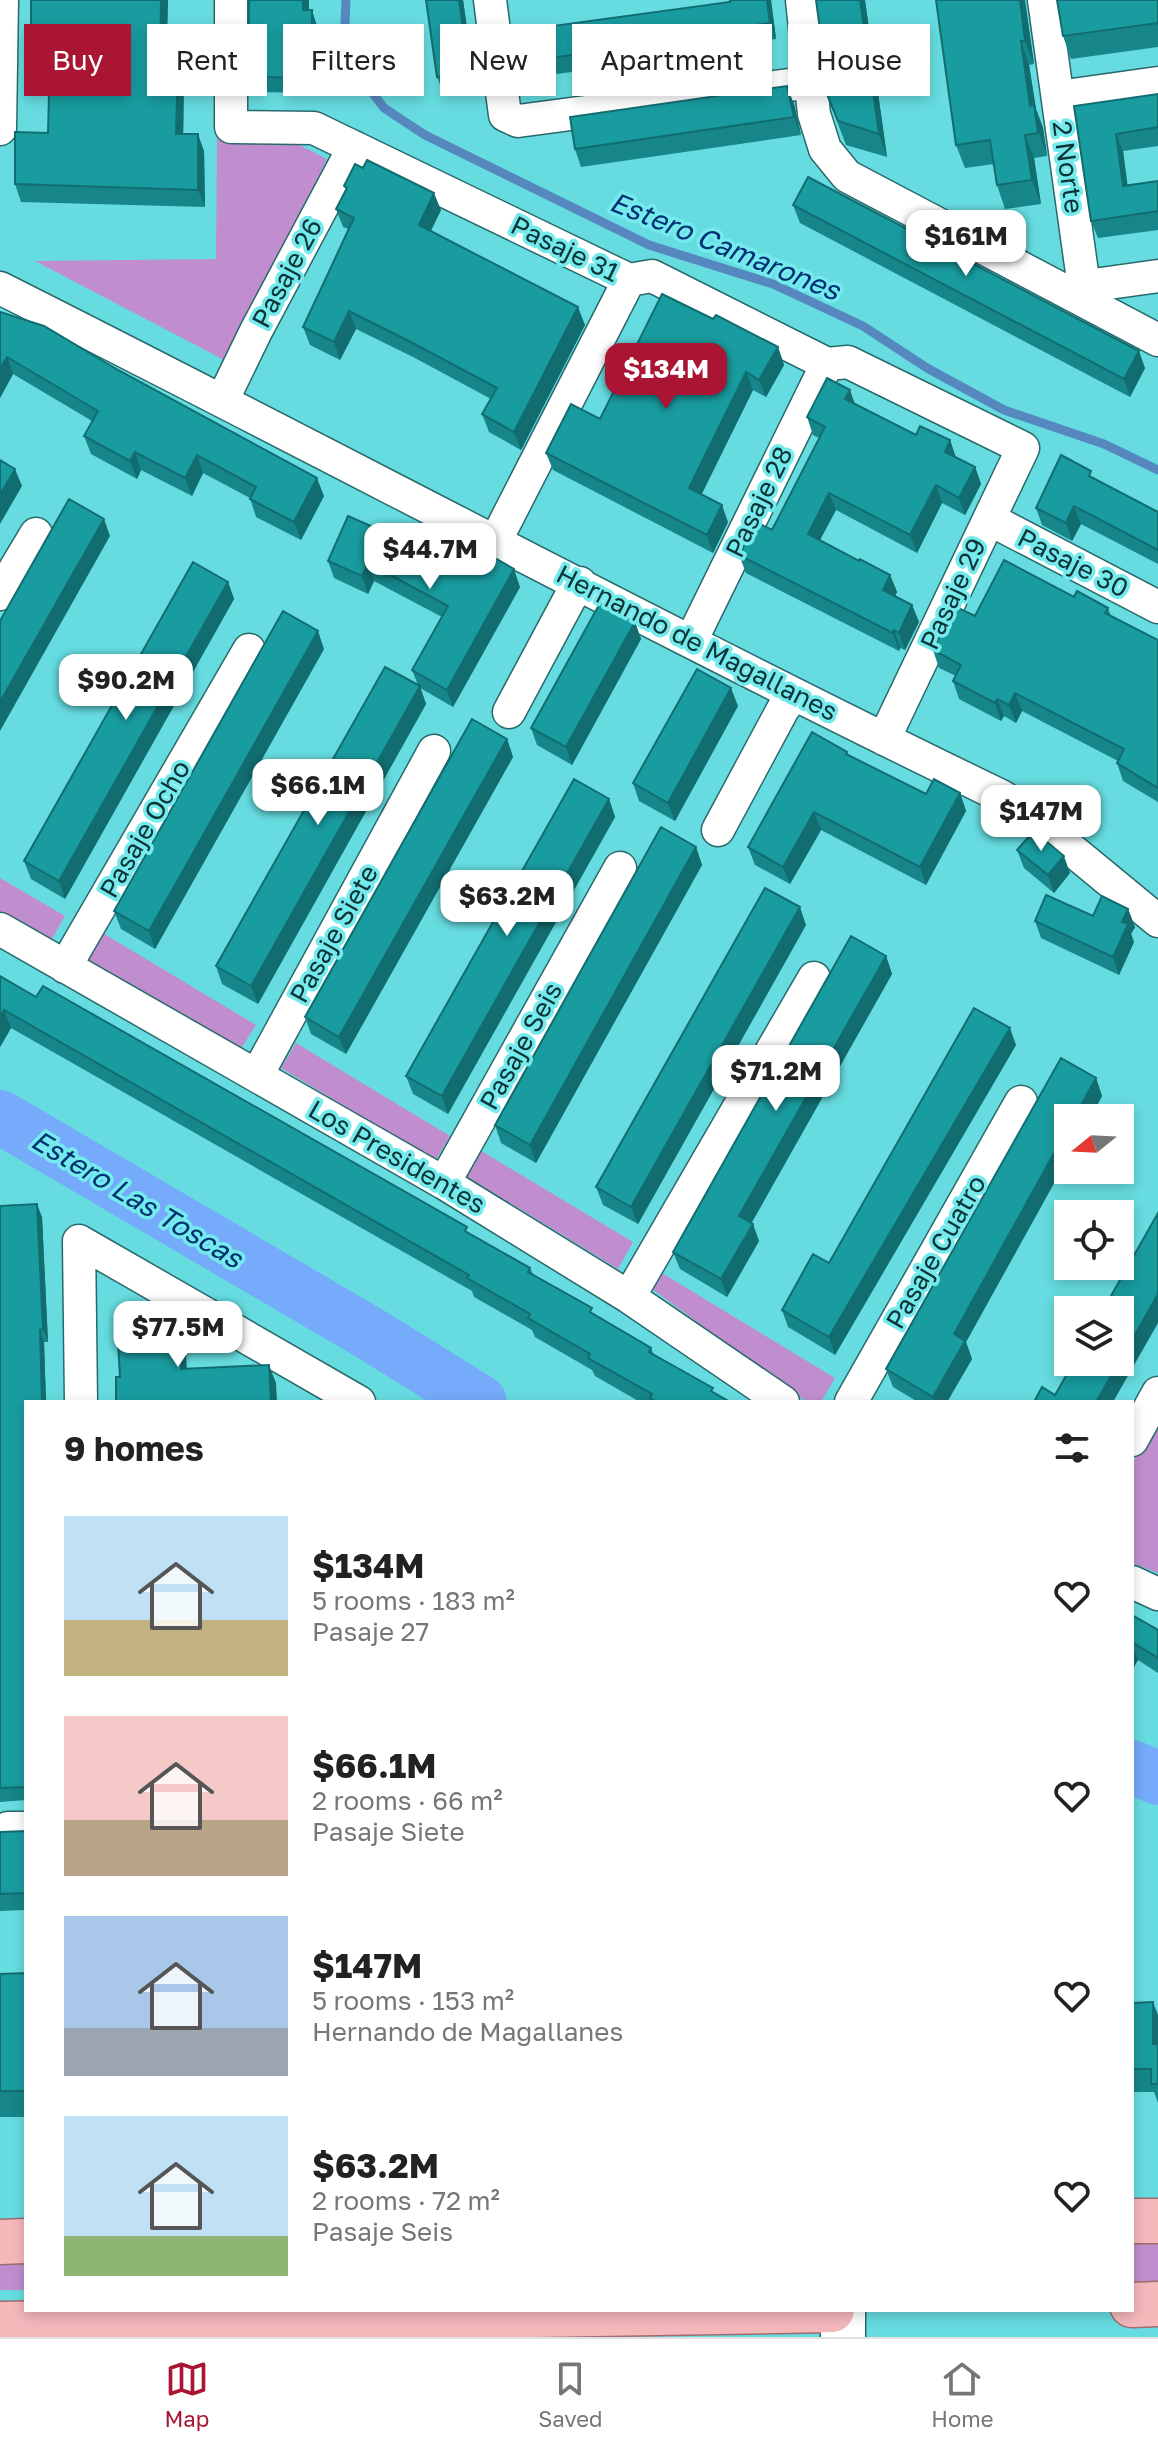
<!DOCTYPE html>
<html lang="en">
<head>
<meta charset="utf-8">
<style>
	:root { --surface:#fff; --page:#f2f2f2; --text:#222; --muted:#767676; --line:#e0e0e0; --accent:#ab1534 }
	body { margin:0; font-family:"Golos Text",sans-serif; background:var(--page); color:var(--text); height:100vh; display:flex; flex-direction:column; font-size:30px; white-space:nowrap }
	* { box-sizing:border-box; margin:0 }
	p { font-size:26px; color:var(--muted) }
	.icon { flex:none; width:44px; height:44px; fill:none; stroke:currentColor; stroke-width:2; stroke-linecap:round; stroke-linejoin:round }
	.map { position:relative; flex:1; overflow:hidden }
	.drawer { position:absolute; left:24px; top:1400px; width:1110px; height:912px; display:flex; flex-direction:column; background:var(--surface); border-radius:0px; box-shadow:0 4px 12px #0003 }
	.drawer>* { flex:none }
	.top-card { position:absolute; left:24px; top:24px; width:1110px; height:72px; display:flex; gap:16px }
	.needle { width:52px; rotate:252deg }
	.buttons { position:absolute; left:1054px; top:1104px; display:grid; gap:16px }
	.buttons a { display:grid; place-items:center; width:80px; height:80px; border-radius:0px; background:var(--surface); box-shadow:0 4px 12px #0003; font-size:40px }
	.price { position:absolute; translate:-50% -68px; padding:0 18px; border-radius:16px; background:#fff; color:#222; font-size:26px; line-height:52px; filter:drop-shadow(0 2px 4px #0008) }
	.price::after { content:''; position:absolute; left:50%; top:48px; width:24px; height:18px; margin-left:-12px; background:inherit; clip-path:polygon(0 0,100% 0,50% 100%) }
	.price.current { background:var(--accent); color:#fff }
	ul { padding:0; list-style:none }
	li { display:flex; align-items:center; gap:24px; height:200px; padding:0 40px }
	li span { display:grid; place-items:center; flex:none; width:224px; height:160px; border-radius:0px; color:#555 }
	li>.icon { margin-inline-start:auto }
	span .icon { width:96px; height:96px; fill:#fffc; stroke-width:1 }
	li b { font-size:34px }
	h2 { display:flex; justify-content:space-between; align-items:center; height:96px; padding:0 40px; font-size:34px }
	.chip { padding:0 28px; border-radius:0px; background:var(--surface); box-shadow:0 4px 12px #0003; font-size:28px; line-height:72px }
	.chip.current { background:var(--accent); color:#fff }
	.menu { display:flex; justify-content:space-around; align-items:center; height:112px; border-top:2px solid var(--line); background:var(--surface); font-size:22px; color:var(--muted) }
	.menu a { display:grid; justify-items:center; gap:4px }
	.menu .current { color:var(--accent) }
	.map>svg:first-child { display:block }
	.green { fill:#c08ecf }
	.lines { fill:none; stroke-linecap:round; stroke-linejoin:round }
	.stream { stroke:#5687bf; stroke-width:9 }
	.river { stroke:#75abfa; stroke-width:54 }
	.street-casing { stroke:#2a696b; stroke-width:35 }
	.secondary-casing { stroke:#2a696b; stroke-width:47 }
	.primary-casing { stroke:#9e6b6e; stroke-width:47 }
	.street { stroke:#fff; stroke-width:32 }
	.secondary { stroke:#fff; stroke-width:44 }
	.primary { stroke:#f4b8bb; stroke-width:44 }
	.wall { fill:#16868a }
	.shaded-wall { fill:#126d70 }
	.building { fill:#199ca0; stroke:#126d70; stroke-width:2 }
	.labels { text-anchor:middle; stroke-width:7; stroke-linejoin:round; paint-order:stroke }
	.street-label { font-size:26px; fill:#0c3335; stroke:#74eaed }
	.water-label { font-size:28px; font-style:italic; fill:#003174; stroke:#74eaed }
</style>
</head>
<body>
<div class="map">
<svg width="1158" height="2337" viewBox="0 0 1158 2337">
	<rect width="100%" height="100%" fill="#66dce0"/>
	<path class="green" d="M217,132H274L327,159L228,362L35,261L216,259Z
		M0,878L65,916L50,942L0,912Z
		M101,932L256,1025L240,1050L86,958Z
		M296,1043L450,1136L435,1161L281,1068Z
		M478,1149L633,1242L618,1269L464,1175Z
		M662,1273L835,1378L821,1402H807L652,1289Z
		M1158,1415V1573L1132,1563V1464Z
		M26,2228V2290H0V2229Z
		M1158,2231V2295L1132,2296V2232Z"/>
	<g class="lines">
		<path class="stream" d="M346,0L345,23L359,75L384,108L425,135L649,245L773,284L863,326L927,368L1004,410L1104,444L1158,470"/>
		<path class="river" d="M0,1117L374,1336L480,1402
			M1132,1767L1158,1778"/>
		<defs>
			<path id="street" d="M231,0V127L314,128L629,280L652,276L827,364L848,362L1023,448L884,739
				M490,0L505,115L518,121L812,82
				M802,0L814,114L825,149L847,176L1158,340
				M1044,0L1084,287
				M1058,97L1158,83
				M0,129L2,0
				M0,288C334,456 664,633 1001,796L1021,808L1158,921
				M1065,289L1158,276
				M223,399L256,331L354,147
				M989,519L1158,607
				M496,540L629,280
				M0,594L36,534
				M691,641L827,364
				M509,712L570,598L580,583
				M718,830L783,709L794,694
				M0,929L444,1183L629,1297L783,1402
				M65,967L249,650
				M257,1075L434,751
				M444,1183L620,868
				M79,1241L359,1402
				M79,1241L81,1402
				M629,1297L814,978
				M851,1402L1021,1102
				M1132,1440L1158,1393
				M1132,1582L1158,1594
				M8,1828H26"/>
			<path id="secondary" d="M843,2310V2337"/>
			<path id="primary" d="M1132,2221H1158
				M0,2242L26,2241
				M1132,2305L1158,2304
				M0,2324L832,2310"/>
		</defs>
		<use href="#street" class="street-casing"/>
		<use href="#secondary" class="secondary-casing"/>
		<use href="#primary" class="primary-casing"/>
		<use href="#street" class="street"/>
		<use href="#secondary" class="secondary"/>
		<use href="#primary" class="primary"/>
	</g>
	<path class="wall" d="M31,0H190H168L166,60L184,78L183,134L204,151L205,207L21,202L15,184L48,133L50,72H37L31,54Z
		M249,0H309V10L317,26V93L255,92L249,77Z
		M426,0H463L476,90L444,95L437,77Z
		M771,0L776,39L715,48V53L526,78L520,62Z
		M816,0H865L887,157L846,145L824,87L826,74Z
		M1158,0V47L1071,59L1063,36Z
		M1025,2L1034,64L1029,65L1036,109L1043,128L1047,156L1034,158L1041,204L1005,209L997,185L994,164L965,168L956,145Z
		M1158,94V146L1123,151L1127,185L1158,181V230L1098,238L1091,221L1074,106Z
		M794,104L801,135L581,167L575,149Z
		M344,186L441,210L431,231L585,325L521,450L489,432L482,414L491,399L413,357L356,329L340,360L310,345L303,327L348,229L343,227L336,209L346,190Z
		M793,205L1145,368L1130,397L800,223Z
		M0,312L324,496L301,540L256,517L250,498L203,473L192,496L141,470L137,479L91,454L84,436L92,421L13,374L0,398Z
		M713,319L778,347L784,365L766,397L753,390L701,494L728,522L713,553L553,470L546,453L600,419Z
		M855,404L916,435L950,440L956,458L975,467L981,484L965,515L942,503L917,553L836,510L820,540L859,561L890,575L897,592L895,596L912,605L919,622L905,650L900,648L899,651L746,573L739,555L772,530L819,438L813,435L807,417Z
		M1094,479L1158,512V564L1081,524L1072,541L1042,525L1036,508Z
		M348,516L465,573L520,587L453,707L420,688L426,704L258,1004L222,984L216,966L418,685L412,670L442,617L374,581L368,594L334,578L328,561Z
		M228,582L234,599L65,899L31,879L24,861Z
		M1074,597L1108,608L1111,616L1158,640V802L1123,781L1117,763L1118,761L1022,711L1016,723L1004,716L1001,721L959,699L953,681L956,676L939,668L933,650L975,616Z
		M635,622L641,639L572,765L537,745L531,728Z
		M324,649L155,949L121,929L114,911Z
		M738,706L675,821L639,801L633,783Z
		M507,739L513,757L346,1054L311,1034L305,1017Z
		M848,756L926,794L960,793L966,811L926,885L821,830L790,884L755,865L748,847Z
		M609,799L615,817L448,1114L413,1094L406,1076Z
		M696,847L702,865L536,1163L501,1143L495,1125Z
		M1017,850L1070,873L1054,893L1024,868Z
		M1128,909L1135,927L1131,934L1134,942L1119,975L1041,938L1035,921L1093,916Z
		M806,925L638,1224L603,1205L596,1187Z
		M886,956L892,974L751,1223L759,1241L727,1297L680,1269L673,1252Z
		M0,976L36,997L469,1233L530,1268L533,1274L594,1315L651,1348L654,1355L730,1402H640L595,1376L592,1370L535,1337L532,1330L474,1297L472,1291L11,1028L0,1047Z
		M1016,1045L835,1355L788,1327L782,1310L829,1263Z
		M1061,1058L1096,1078L1102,1096L1090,1118H1068V1158L966,1342L972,1359L947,1402H918L893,1387L886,1369Z
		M0,1206L42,1217L48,1342H44L46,1402H26V1800L0,1802Z
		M1132,1615L1158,1630V1673L1138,1660L1132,1670Z
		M26,1831V1910L0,1911V1832Z
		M26,1973V2117H0V1974Z
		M1132,2003L1158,2015V2103L1154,2092H1132Z"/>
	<path class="shaded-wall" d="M161,0H168L166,78L160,60Z
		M303,0H309V26L303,10Z
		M459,0H463L476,90L469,72Z
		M767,0H771L776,39L770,23Z
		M860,0H865L887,157L879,134Z
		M1020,0H1025L1034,64L1025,41Z
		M312,10L317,26V93L312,78Z
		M1021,41L1029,65L1036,109L1043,128L1047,156L1030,106Z
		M178,61L184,78L183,151L176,134Z
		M787,86L794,104L801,135L794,117Z
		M198,134L204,151L205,207L198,190Z
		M1116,134L1123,151L1130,203L1123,186Z
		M1025,135L1034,158L1041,204L1032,180Z
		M434,193L441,210L425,242L419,225Z
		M578,307L585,325L521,450L514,432Z
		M349,311L356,329L340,360L334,342Z
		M778,347L784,365L766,397L759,380Z
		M1139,351L1145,368L1130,397L1124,379Z
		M7,357L13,374L0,398V369Z
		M746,372L753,390L696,506L689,488Z
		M850,390L856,407L845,399Z
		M950,440L956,458L945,452Z
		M135,452L141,470L137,479L130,461Z
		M197,455L203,473L192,496L185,478Z
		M975,467L981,484L965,515L959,498Z
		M15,469L22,486L0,524V495Z
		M317,478L324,496L301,540L294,522Z
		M936,485L942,503L917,553L910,535Z
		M829,493L836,510L814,551L808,534Z
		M722,505L728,522L713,553L707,535Z
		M1074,506L1081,524L1072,541L1066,523Z
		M104,519L110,536L0,731V702Z
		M368,563L374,581L368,594L362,576Z
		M514,569L520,587L453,707L447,690Z
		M890,575L897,592L889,608L883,590Z
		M228,582L234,599L65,899L59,881Z
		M912,605L919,622L905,650L899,633Z
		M635,622L641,639L572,765L566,747Z
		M894,630L900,648L899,651L893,633Z
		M318,631L324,649L155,949L149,931Z
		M420,686L426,704L258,1004L251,986Z
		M731,688L738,706L675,821L668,803Z
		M1015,693L1022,711L1016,723L1009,705Z
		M997,699L1004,716L1001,721L995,703Z
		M507,739L513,757L346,1054L339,1037Z
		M960,793L966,811L926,885L920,867Z
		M609,799L615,817L448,1114L442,1096Z
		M814,812L821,830L790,884L783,867Z
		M696,847L702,865L536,1163L530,1145Z
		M1064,856L1070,873L1054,893L1048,875Z
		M800,907L806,925L638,1224L631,1207Z
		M1128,909L1135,927L1131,934L1134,942L1119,975L1113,957L1122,922Z
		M886,956L892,974L746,1233L739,1216Z
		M4,1010L11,1028L0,1047V1017Z
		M1010,1028L1016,1045L835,1355L829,1337Z
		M1096,1078L1102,1096L1090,1118H1074Z
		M1068,1128V1158L966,1342L972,1359L947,1402H935L933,1397L954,1334Z
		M37,1204L42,1217L48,1342L43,1329Z
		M753,1224L759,1241L727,1297L721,1279Z
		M1158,1294V1323L1113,1402H1096Z
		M179,1321L185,1339L188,1387L181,1369Z
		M40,1330L44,1342L46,1402H42Z
		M269,1365L276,1383L277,1402H271Z
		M1132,1645L1138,1660L1132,1670Z
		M1153,2002L1158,2015V2056L1153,2044Z"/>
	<path class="building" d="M31,0H161L160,60L178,61L176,134H198V190L15,184V132L48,133L50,55L31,54Z
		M249,0H303V10H312V78L249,77Z
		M426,0H459L469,72L437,77Z
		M730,0H767L770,23L709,32L710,37L520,62L516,31L730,2Z
		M816,0H860L879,134L838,121L824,87L823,74H826Z
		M936,0H1020L1025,41H1021L1030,106L1034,105L1038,133L1025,135L1032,180L997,185L990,140L956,145Z
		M1057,0H1158V23L1063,36Z
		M787,86L794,117L575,149L570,117Z
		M1158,94V127L1116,134L1123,186L1158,181V211L1091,221L1074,106Z
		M367,160L434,193L419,225L578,307L514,432L482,414L497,388L407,340L349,311L334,342L303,327L354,218L336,209L347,188L344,186L355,164L363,168Z
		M808,177L1139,351L1124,379L793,205Z
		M662,294L713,319L716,315L778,347L759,380L746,372L689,488L722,505L707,535L546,453L571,404L600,419Z
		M0,312L44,326L118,370L317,478L294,522L250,499L256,487L197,455L185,478L135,452L130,461L84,436L98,411L7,357L0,369Z
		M827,378L850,390L845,399L916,435L920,426L950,440L945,452L975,467L959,498L936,485L910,535L829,493L808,534L859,561L860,559L890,575L883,590L912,605L899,633L894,630L893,633L739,555L756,522L772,530L825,427L807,417Z
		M1061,455L1091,471L1089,476L1158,512V550L1074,506L1066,523L1036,508Z
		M0,460L15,469L0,495Z
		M69,499L104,519L0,702V621Z
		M348,516L400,539L465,573L479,549L514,569L447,690L412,670L448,606L368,563L362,576L328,561Z
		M1004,560L1074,597L1077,591L1108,608L1105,613L1158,640V788L1117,763L1124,749L1015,693L1009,705L997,699L995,703L953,681L961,665L933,650L954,606L975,616Z
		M193,562L228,582L59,881L24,861Z
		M600,603L635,622L566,747L531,728Z
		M283,611L318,631L149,931L114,911Z
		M385,667L420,686L251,986L216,966Z
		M697,669L731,688L668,803L633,783Z
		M472,719L507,739L339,1037L305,1017Z
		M812,732L847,752L846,754L926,794L934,779L960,793L920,867L814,812L783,867L748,847Z
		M574,779L609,799L442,1096L406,1076Z
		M661,827L696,847L530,1145L495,1125Z
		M1034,831L1064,856L1048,875L1017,850Z
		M765,888L800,907L631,1207L596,1187Z
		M1046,895L1093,916L1102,896L1128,909L1122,922L1128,924L1113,957L1035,921Z
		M851,936L886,956L739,1216L753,1224L721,1279L673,1252Z
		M0,976L36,997L43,986L467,1227L465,1231L530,1268L528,1272L592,1308L590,1312L651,1348L649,1352L713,1388L711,1391L730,1402H657L650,1398L652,1394L588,1358L590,1354L528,1318L530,1314L467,1278L469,1275L4,1010L0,1017Z
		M974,1008L1010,1028L829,1337L782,1310L813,1254L829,1263Z
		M1061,1058L1096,1078L1074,1118H1068V1128L954,1334L965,1341L933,1397L886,1369Z
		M37,1204L43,1329L40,1330L42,1402H26V1787L0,1788V1206Z
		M1158,1213V1294L1120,1361V1310H1103Z
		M166,1312L167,1322L179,1321L181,1369L269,1365L271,1402H116V1377H120L117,1324L130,1323L129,1314Z
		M1074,1362H1119L1096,1402H1034L1042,1387L1055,1395Z
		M1132,1615L1158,1630V1658L1132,1642Z
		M26,1831V1893L0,1894V1832Z
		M26,1973V2091H0V1974Z
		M1153,2002V2044H1158V2084H1151V2069H1132V2003Z"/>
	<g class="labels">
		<g class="street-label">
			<text transform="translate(1068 167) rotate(82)" y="9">2 Norte</text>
			<text transform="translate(565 249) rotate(26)" y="9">Pasaje 31</text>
			<text transform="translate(287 273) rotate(-62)" y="9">Pasaje 26</text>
			<text transform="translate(759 502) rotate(-64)" y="9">Pasaje 28</text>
			<text transform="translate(1073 563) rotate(27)" y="9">Pasaje 30</text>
			<text transform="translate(953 594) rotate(-65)" y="9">Pasaje 29</text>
			<text transform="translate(697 643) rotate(27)" y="9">Hernando de Magallanes</text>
			<text transform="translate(145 829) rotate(-60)" y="9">Pasaje Ocho</text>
			<text transform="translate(334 934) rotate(-61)" y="9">Pasaje Siete</text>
			<text transform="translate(521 1046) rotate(-61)" y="9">Pasaje Seis</text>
			<text transform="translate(397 1157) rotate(30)" y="9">Los Presidentes</text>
			<text transform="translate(936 1252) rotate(-60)" y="9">Pasaje Cuatro</text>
		</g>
		<g class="water-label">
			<text transform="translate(725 246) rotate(22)" y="10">Estero Camarones</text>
			<text transform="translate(137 1199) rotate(31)" y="10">Estero Las Toscas</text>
		</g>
	</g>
</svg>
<div class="buttons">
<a><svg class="needle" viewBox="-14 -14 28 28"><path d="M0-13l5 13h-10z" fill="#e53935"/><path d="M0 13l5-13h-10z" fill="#767676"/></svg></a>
<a><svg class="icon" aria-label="locate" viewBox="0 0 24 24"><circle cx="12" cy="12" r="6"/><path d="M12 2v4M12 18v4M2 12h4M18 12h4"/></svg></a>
<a><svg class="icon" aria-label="layers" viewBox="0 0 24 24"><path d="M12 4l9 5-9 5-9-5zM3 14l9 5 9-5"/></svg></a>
</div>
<b class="price" style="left:966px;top:278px">$161M</b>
<b class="price current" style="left:666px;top:411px">$134M</b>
<b class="price" style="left:430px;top:591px">$44.7M</b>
<b class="price" style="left:126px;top:722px">$90.2M</b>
<b class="price" style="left:318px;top:827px">$66.1M</b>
<b class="price" style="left:1041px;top:853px">$147M</b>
<b class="price" style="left:507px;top:938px">$63.2M</b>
<b class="price" style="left:776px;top:1113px">$71.2M</b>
<b class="price" style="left:178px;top:1369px">$77.5M</b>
<div class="top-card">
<a class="chip current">Buy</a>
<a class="chip">Rent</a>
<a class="chip">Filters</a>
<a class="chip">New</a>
<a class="chip">Apartment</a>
<a class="chip">House</a>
</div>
<section class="drawer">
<h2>9 homes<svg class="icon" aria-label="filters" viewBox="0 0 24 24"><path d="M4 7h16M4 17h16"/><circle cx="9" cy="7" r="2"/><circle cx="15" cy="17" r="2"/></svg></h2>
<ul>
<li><span style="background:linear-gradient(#bfe0f5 65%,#c2b280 0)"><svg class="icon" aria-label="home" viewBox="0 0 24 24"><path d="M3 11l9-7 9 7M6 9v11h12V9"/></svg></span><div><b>$134M</b><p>5 rooms · 183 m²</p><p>Pasaje 27</p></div><svg class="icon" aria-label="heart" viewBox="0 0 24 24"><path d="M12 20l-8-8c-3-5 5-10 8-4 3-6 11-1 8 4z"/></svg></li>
<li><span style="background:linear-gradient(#f6c9c9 65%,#b9a48a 0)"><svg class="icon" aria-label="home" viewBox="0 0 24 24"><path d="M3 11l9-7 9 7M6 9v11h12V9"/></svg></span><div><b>$66.1M</b><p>2 rooms · 66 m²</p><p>Pasaje Siete</p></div><svg class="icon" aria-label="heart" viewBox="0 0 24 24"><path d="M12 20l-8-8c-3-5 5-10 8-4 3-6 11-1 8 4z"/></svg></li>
<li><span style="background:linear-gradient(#a9c7e8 70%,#9aa5b1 0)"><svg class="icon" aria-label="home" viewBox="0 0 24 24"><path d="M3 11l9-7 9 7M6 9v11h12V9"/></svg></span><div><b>$147M</b><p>5 rooms · 153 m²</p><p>Hernando de Magallanes</p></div><svg class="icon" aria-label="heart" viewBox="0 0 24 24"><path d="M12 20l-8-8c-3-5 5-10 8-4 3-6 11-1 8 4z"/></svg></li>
<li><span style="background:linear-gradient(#bfe0f5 75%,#8fb573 0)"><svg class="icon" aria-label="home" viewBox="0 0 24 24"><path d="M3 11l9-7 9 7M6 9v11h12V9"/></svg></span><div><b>$63.2M</b><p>2 rooms · 72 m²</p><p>Pasaje Seis</p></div><svg class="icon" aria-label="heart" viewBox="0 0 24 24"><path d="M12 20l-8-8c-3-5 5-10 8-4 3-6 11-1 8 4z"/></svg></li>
</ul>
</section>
</div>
<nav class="menu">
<a class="current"><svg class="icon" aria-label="map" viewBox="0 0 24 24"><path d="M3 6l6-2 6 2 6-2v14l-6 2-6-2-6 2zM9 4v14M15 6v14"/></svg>Map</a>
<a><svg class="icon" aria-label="saved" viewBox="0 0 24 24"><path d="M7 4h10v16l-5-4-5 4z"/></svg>Saved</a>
<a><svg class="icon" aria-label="home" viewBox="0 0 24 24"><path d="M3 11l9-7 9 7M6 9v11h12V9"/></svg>Home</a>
</nav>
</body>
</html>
